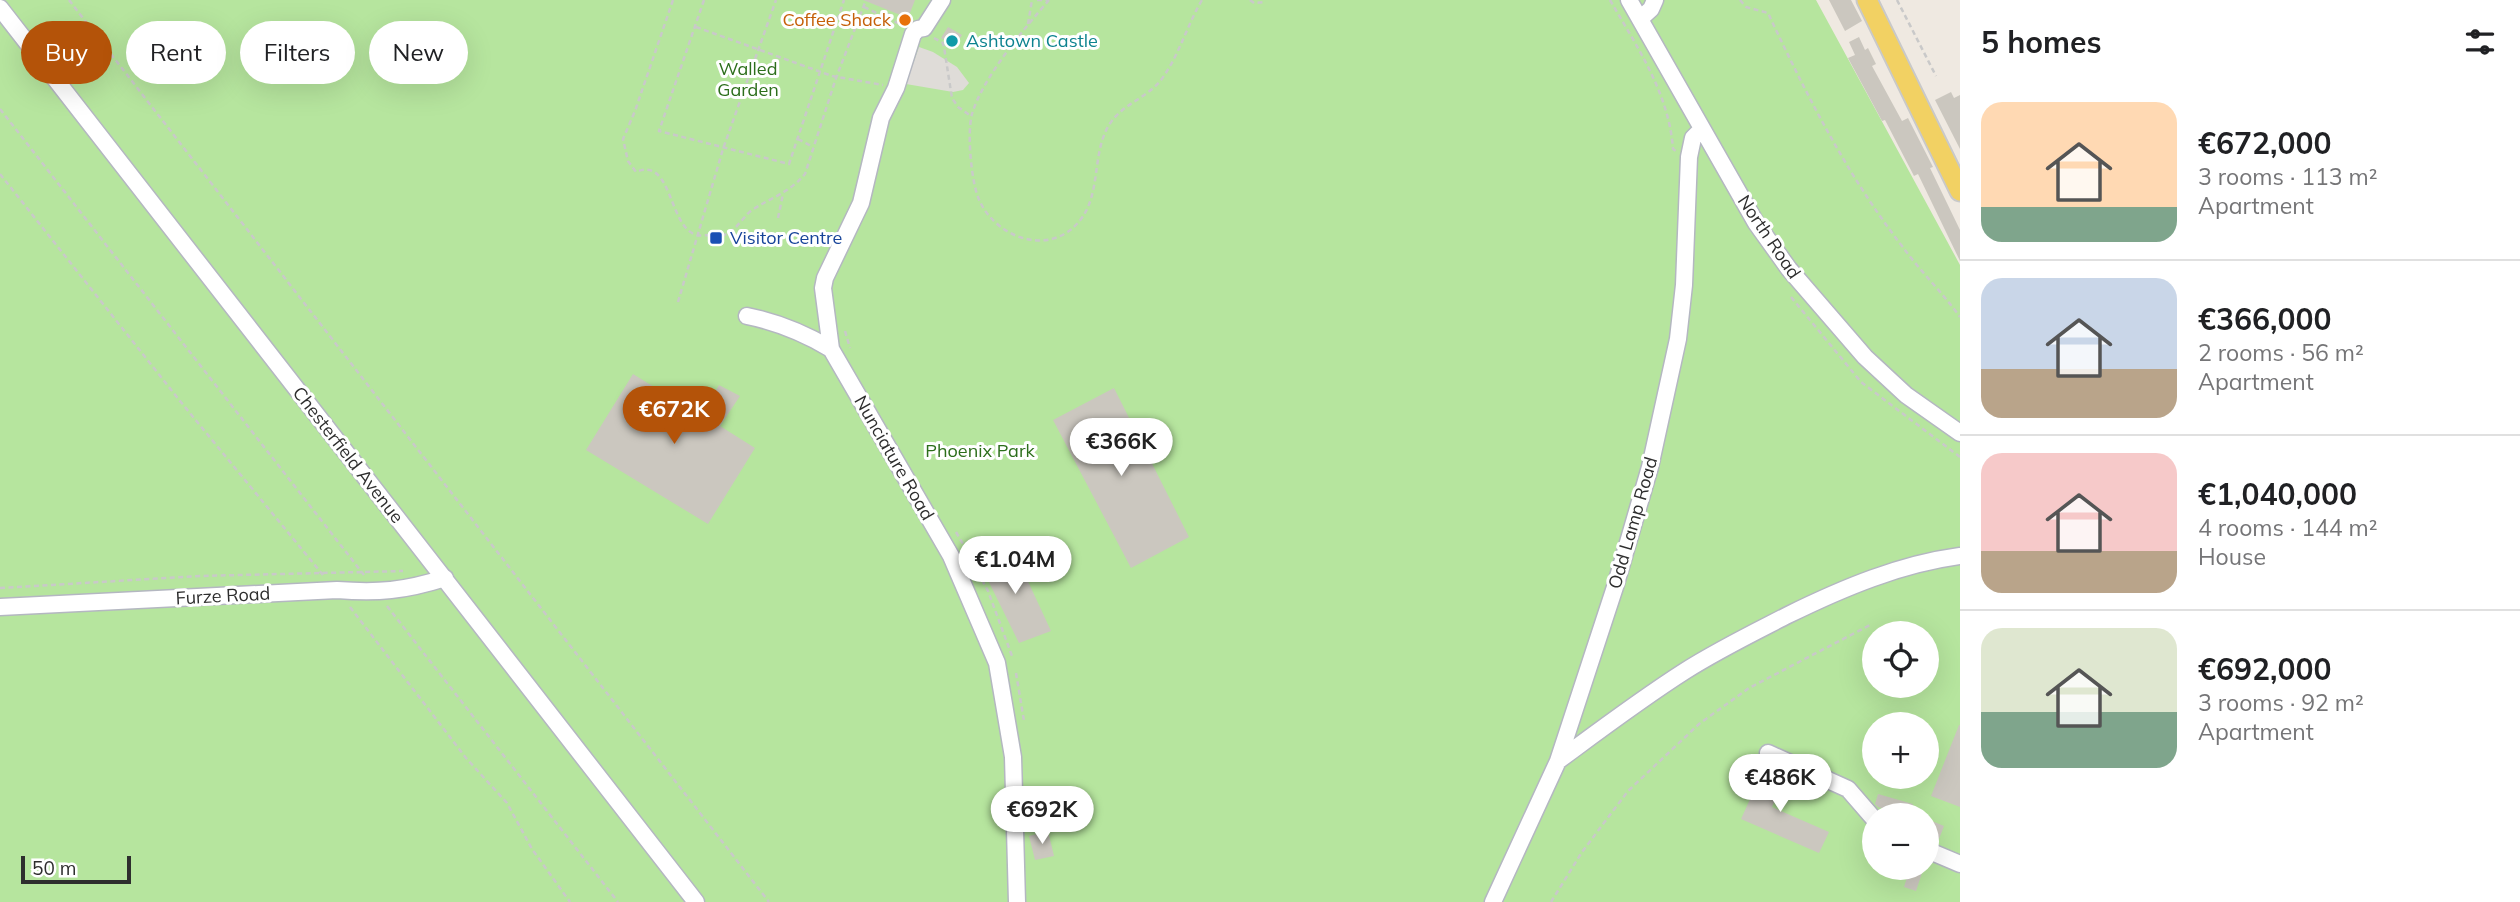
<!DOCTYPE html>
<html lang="en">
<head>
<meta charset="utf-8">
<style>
	:root { --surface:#fff; --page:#f6f6f6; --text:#202124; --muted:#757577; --line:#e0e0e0; --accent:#b45309 }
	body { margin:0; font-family:Mulish,sans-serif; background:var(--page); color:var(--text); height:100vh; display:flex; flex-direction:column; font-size:26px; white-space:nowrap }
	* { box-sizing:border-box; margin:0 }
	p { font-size:23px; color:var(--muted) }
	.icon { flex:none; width:38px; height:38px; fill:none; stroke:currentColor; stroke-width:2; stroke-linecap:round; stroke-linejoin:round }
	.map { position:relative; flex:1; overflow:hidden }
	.side { display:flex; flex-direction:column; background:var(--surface); width:560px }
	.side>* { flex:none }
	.hud { position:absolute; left:21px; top:21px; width:665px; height:63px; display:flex; gap:14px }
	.tools { position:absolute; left:1862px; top:621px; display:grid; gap:14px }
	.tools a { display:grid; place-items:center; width:77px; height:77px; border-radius:50%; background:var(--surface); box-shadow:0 7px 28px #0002; font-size:35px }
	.scale { position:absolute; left:21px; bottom:18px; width:110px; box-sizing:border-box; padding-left:7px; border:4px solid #2e2e2e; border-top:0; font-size:19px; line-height:24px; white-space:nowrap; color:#2e2e2e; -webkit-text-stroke:5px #fff; paint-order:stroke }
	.price { position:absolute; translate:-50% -60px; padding:0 16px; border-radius:24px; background:#fff; color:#222; font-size:23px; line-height:46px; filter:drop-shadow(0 2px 4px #0008) }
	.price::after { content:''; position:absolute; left:50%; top:42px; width:21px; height:16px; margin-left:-10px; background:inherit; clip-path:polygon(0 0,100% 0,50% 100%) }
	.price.on { background:var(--accent); color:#fff }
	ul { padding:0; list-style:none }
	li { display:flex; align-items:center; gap:21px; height:175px; padding:0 21px }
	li+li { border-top:2px solid var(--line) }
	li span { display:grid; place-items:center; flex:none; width:196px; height:140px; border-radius:21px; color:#555 }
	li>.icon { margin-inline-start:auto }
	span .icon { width:84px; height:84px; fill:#fffc; stroke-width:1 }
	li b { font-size:30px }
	h2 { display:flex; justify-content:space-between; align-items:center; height:84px; padding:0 21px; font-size:30px }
	.chip { padding:0 24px; border-radius:32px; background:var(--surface); box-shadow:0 7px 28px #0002; font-size:24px; line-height:63px }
	.chip.on { background:var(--accent); color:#fff }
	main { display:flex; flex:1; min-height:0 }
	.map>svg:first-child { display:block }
	.green { fill:#b6e59e; fill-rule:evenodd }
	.plaza { fill:#dfdcd8 }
	.building { fill:#cbc7bf }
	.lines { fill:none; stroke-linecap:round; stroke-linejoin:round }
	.minor-casing { stroke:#b4b7c1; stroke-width:19 }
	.major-casing { stroke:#c9c9c9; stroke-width:23 }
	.path { stroke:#c9c9c9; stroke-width:2.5; stroke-dasharray:5 3.5; stroke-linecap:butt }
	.minor { stroke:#fff; stroke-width:16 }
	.major { stroke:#f2d163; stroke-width:19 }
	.food-dot { fill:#e8710a; stroke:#fff; stroke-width:2.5 }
	.culture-dot { fill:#0f9aa8; stroke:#fff; stroke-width:2.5 }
	.transit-dot { fill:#1a4fb4; stroke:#fff; stroke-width:2.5 }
	.labels { text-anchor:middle; stroke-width:6; stroke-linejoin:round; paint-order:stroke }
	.food-label { font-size:18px; fill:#c56008; stroke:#fff; text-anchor:end }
	.culture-label { font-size:18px; fill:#0d838f; stroke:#fff; text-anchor:start }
	.park-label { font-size:18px; fill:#2c6e1b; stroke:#fff }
	.street-label { font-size:18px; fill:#2e2e2e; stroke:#fff }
	.transit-label { font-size:18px; fill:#164399; stroke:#fff; text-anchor:start }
</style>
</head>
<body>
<main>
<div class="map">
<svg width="1960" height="902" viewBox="0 0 1960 902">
	<rect width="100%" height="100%" fill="#efe9e1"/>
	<path class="green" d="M0,0H1816L1960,265V902H0ZM1874,634H1927V686H1874ZM1874,724H1927V777H1874ZM1874,816H1927V868H1874Z"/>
	<path class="plaza" d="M919,47L933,52L957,67L969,83L963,90L953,92L906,84Z"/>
	<path class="building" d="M863,0H915L908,18Z
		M1829,0H1851L1862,21L1845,31Z
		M948,27L962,35L955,47L941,38Z
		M1859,37L1865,50L1868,48L1876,64L1872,66L1902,121L1908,118L1933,167L1930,168L1960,230V261L1918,174L1914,176L1885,120L1882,121L1848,58L1855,55L1849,42Z
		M1951,92L1954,98L1960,95V149L1935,100Z
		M633,374L701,416L719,385L740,396L720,426L755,448L708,524L586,450Z
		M1114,388L1189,537L1131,568L1053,420Z
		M1012,547L1051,631L1019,643L980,564Z
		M1959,725H1960V807L1931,796Z
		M1766,764L1786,773L1772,807L1829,832L1819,853L1741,819Z
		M1878,794L1913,804L1909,816L1878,807L1875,804Z
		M1927,819L1944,826L1939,839L1927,834Z
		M1048,831L1054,856L1035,860L1029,836Z
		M1910,868L1923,870L1916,891L1904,887Z"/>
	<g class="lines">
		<defs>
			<path id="minor" d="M1629,0L1756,223L1789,269L1865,357L1906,395L1960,433
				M0,8L696,902
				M1640,19L1651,9L1655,0
				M747,316C777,322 804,333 831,349L951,556L997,663L1013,757L1017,902
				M831,349L823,288L825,278L861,203L881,118L896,88L913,34L918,29L924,28L942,0
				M0,607L337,590C378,593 404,591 445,578
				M1768,753L1848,789L1874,819
				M1558,761C1600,730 1641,699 1685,671C1718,650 1753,633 1788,615C1843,588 1900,564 1960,556
				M1927,850L1960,864
				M1493,902L1558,761L1615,587L1650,467L1678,339L1684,285L1689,157L1693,138L1702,129"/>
			<path id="major" d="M1867,0L1960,191"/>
		</defs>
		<use href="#minor" class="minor-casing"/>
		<use href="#major" class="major-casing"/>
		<path class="path" d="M69,0L769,902
			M673,0L635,111L623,139L628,161L636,172C673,156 668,228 697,235C700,236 704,235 708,235C716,236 721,237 729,233C738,227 743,217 752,210C772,197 789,193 805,174L836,78L866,0
			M704,0L659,131L789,164L844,0
			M1037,0H1047
			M1049,0C1024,29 983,77 972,114C967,132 971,179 978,197C991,232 1037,254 1069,231C1105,204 1089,158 1109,125C1122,104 1147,98 1161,80C1179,56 1187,25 1202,0
			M1250,0L1254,3L1266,2
			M1610,0C1637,47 1669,93 1673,149L1676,151
			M1740,0L1746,7L1768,13C1806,94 1847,175 1902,246C1920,271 1942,292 1960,317
			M1897,0L1936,76
			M864,7L902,25
			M887,18L890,12
			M1028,24L1032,0
			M696,27L832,76L883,85
			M934,38L943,43L944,47L952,98L958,107L971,116
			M0,109L364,575
			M798,139L813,147
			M0,174L180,401L323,575
			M778,218L783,194
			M1791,297L1861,382L1960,457
			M678,302L723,149L776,0
			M845,331L850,348
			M956,532L963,544
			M966,550L988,591L1012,656
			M0,588L200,576L403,571
			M387,606L618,902
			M350,607L466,758L507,803L532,849L570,902
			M1016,673L1024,721
			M1551,902L1582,852L1628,791L1699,724L1749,688L1872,624"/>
		<use href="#minor" class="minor"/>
		<use href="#major" class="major"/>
	</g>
	<circle class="food-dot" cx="905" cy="20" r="7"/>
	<circle class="culture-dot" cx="952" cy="41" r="7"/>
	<rect class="transit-dot" x="709" y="231" width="14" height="14" rx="3.5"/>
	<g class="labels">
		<g class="food-label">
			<text x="891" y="26">Coffee Shack</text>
		</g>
		<g class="culture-label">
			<text x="966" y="47">Ashtown Castle</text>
		</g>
		<g class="park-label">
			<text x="748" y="75">Walled<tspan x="748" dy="21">Garden</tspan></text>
			<text x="980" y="457">Phoenix Park</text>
		</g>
		<g class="street-label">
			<text transform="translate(1769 237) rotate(56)" y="6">North Road</text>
			<text transform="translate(348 455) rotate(52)" y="6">Chesterfield Avenue</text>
			<text transform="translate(894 458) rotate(60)" y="6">Nunciature Road</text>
			<text transform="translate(1633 523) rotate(-74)" y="6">Odd Lamp Road</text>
			<text transform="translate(223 596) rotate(-3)" y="6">Furze Road</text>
		</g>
		<g class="transit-label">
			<text x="730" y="244">Visitor Centre</text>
		</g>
	</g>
</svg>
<div class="tools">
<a><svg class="icon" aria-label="locate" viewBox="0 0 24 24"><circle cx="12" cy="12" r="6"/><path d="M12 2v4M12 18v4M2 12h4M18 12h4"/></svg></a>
<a>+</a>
<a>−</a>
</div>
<div class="scale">50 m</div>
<b class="price on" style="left:674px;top:446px">€672K</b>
<b class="price" style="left:1121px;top:478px">€366K</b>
<b class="price" style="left:1015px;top:596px">€1.04M</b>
<b class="price" style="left:1780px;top:814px">€486K</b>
<b class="price" style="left:1042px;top:846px">€692K</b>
<div class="hud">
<a class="chip on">Buy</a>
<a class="chip">Rent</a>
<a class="chip">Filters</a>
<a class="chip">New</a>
</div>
</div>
<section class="side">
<h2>5 homes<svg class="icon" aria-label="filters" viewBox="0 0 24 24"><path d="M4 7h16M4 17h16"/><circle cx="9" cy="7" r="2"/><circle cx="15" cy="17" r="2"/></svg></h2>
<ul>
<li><span style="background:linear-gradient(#ffd9b3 75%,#7fa58c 0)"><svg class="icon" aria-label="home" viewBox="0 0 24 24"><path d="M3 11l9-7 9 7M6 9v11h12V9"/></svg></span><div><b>€672,000</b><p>3 rooms · 113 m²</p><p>Apartment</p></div></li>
<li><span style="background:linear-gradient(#c9d6e8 65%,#b9a48a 0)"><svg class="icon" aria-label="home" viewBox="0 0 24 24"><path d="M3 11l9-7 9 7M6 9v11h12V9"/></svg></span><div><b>€366,000</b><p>2 rooms · 56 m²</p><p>Apartment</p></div></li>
<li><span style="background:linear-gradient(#f6c9c9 70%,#b9a48a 0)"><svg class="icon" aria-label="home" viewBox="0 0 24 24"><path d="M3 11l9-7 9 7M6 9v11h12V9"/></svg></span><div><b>€1,040,000</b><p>4 rooms · 144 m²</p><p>House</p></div></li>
<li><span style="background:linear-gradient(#dfe7d0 60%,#7fa58c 0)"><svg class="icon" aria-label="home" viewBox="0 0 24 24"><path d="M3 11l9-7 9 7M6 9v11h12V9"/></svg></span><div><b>€692,000</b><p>3 rooms · 92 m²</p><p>Apartment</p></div></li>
</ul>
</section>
</main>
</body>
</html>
